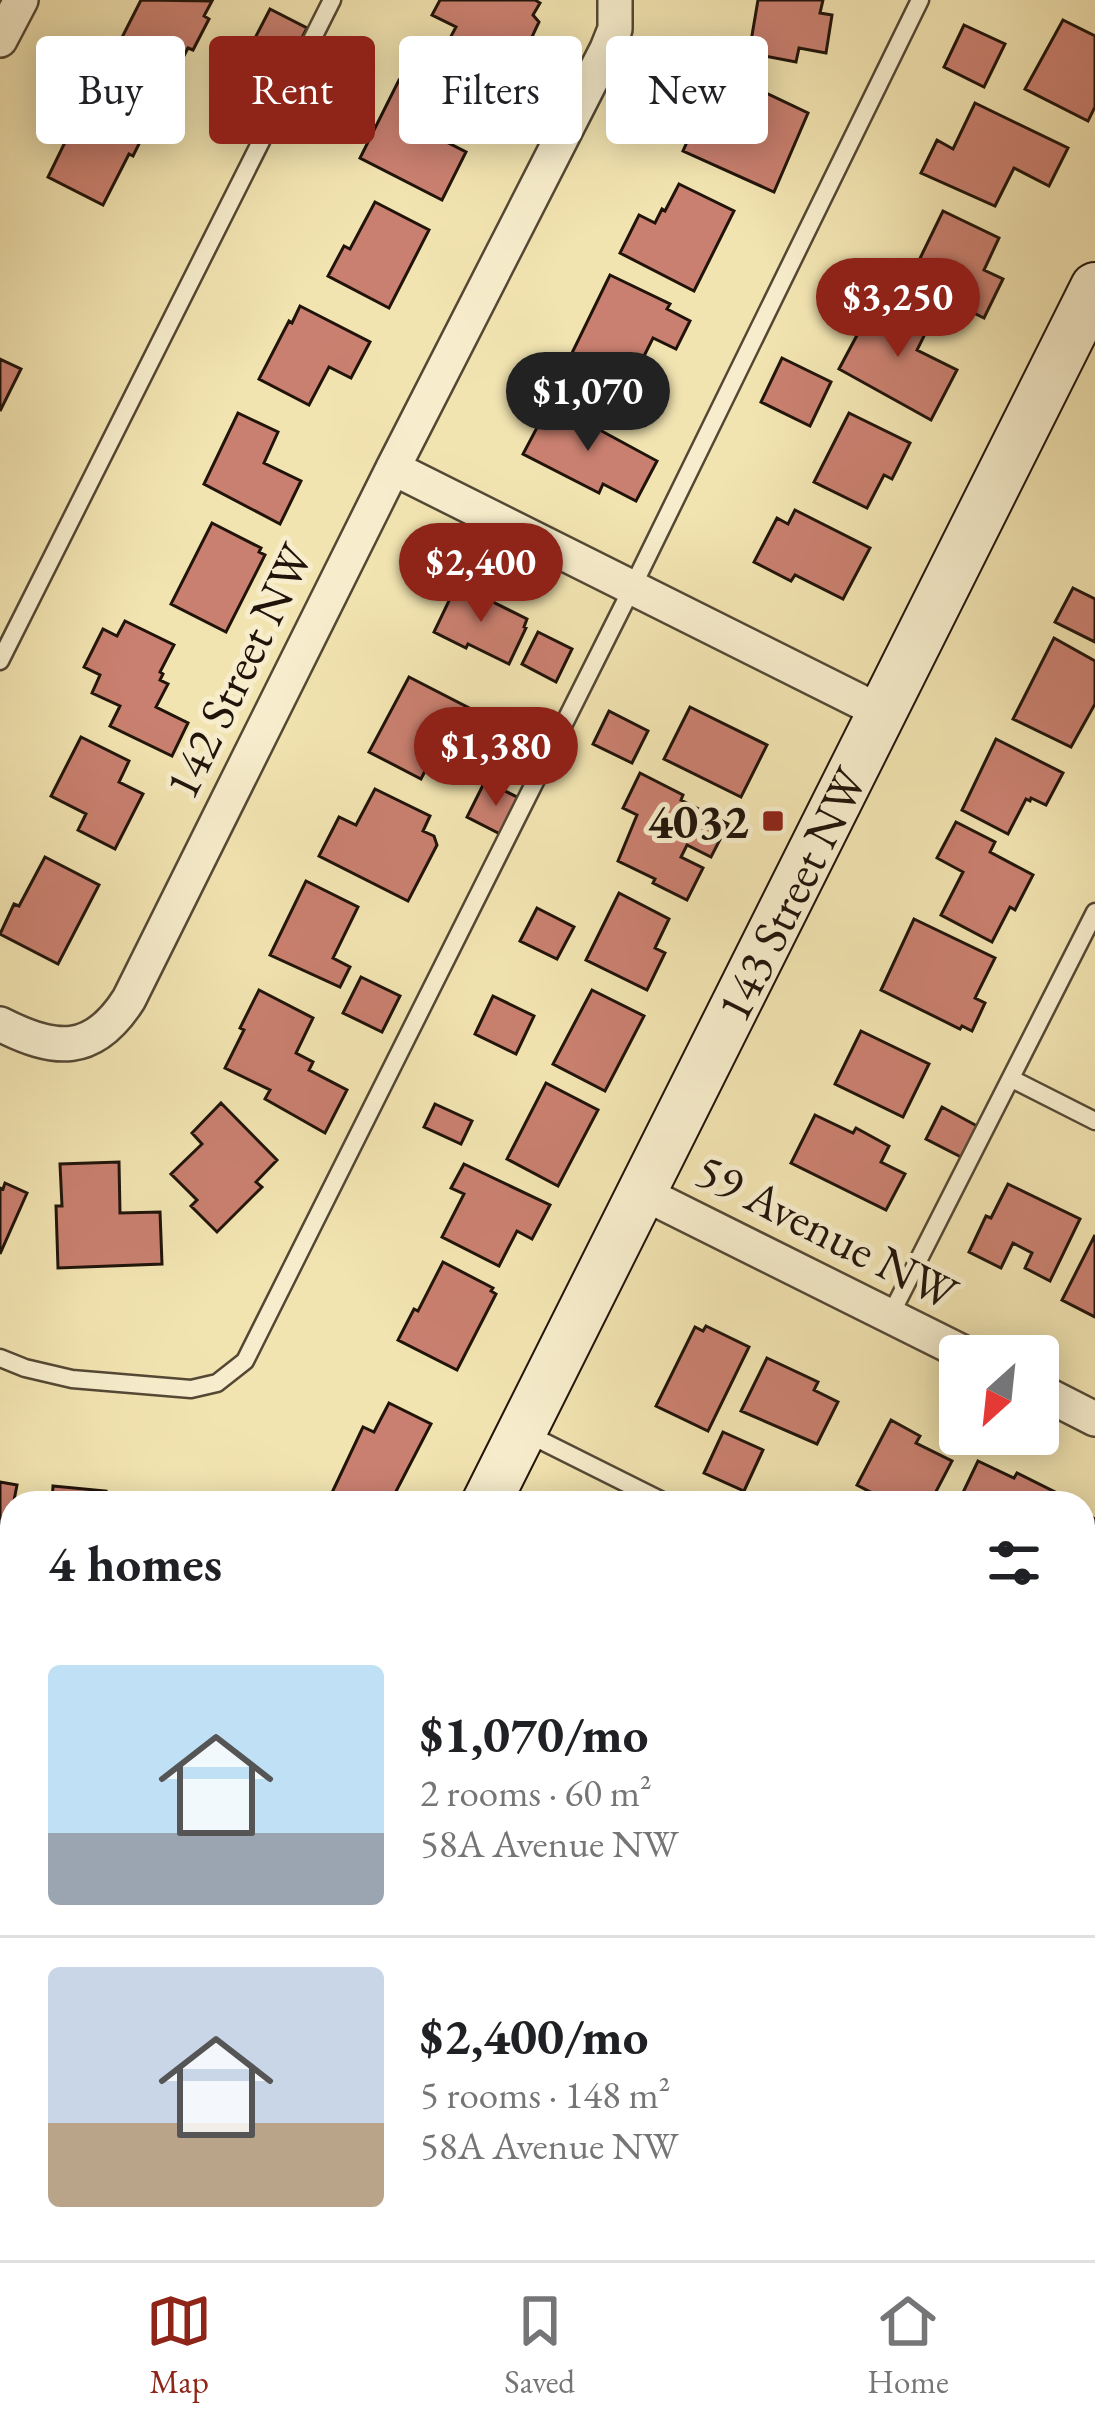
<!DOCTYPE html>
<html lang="en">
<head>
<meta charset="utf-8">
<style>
	:root { --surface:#fff; --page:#f6f6f6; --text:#202124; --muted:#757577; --line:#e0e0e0; --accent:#8f2418 }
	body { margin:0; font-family:"EB Garamond",serif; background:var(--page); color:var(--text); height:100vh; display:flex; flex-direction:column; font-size:45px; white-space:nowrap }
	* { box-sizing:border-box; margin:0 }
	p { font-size:39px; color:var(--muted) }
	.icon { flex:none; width:66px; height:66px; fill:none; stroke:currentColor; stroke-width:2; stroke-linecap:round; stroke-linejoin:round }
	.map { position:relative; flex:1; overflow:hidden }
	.sheet { position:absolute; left:0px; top:1491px; width:1095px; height:771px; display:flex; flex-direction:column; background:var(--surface); border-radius:36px 36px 0 0; box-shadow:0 6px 30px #0003 }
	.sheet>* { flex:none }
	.hud { position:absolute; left:36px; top:36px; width:1023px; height:108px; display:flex; gap:24px }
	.needle { width:78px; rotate:207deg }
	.fabs { position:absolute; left:939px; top:1335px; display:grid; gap:24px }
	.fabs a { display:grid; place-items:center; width:120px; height:120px; border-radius:12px; background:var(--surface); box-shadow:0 6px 30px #0003; font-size:60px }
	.price { position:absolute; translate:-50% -102px; padding:0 27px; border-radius:42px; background:var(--accent); color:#fff; font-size:39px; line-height:78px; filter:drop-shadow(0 3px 6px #0008) }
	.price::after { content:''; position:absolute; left:50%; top:72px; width:36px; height:27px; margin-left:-18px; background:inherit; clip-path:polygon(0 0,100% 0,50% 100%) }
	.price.current { background:#222; color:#fff }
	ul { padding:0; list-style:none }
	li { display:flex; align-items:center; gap:36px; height:300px; padding:0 48px }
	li+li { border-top:3px solid var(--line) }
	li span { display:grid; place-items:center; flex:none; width:336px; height:240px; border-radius:12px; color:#555 }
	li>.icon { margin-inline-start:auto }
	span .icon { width:144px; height:144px; fill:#fffc; stroke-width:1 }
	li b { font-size:51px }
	h2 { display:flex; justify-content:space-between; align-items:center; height:144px; padding:0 48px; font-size:51px }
	.pill { padding:0 42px; border-radius:12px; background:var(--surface); box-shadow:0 6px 30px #0003; font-size:42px; line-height:108px }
	.pill.current { background:var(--accent); color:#fff }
	.tabs { display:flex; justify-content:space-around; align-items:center; height:168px; border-top:3px solid var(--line); background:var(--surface); font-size:33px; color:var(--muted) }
	.tabs a { display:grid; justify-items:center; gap:6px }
	.tabs .current { color:var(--accent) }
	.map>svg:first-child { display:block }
	.green { fill:#bfc288; stroke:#706b49; stroke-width:3 }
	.building { fill:#ca8070; stroke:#20140a; stroke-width:3 }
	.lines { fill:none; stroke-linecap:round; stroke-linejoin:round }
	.lane-casing { stroke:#544834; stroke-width:21 }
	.street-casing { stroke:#544834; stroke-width:38 }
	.secondary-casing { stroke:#20140a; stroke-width:52 }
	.lane { stroke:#f7edcc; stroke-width:16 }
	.street { stroke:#f7edcc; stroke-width:33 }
	.secondary { stroke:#f7edcc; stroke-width:48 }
	.poi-dot { fill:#8f2418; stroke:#f7edcc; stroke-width:4.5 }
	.labels { text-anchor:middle; stroke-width:10; stroke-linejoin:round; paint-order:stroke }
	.street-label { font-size:48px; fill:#20140a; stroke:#f7edcc }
	.poi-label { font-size:48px; font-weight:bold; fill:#20140a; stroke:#f7edcc; text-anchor:end }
</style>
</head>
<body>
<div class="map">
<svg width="1095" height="2260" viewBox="0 0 1095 2260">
	<rect width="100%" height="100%" fill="#f2e4b1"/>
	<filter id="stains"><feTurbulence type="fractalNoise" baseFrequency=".00167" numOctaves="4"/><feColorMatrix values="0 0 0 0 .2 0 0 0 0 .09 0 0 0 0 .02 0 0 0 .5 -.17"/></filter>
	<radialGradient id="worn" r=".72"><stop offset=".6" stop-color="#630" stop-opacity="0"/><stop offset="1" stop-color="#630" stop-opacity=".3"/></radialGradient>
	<path class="green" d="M0,1653L12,1656V1792L0,1816Z
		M749,2250H863L854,2260H745Z"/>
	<path class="building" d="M141,0L212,1L204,16L209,19L193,50L188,48L170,83L114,53Z
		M440,0H535L540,3L533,15L539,22L532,37L528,41L521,40L512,56L484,42L478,55L449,40L456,27L432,15Z
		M758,0H823L820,13L832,15L826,53L799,48L796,62L749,53Z
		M270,9L307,28L292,57L255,38Z
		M1063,20L1095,36V107L1088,121L1025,89Z
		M964,25L1005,44L984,87L944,67Z
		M399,80L446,104L431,134L466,152L442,200L360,158Z
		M762,91L808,113L774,192L683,151L700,113L730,127L743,120L748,123Z
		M88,95L148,126L133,156L129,154L103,205L48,177Z
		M975,103L1068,148L1049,186L1014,168L995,206L921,173L937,140L953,149Z
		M679,184L734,211L694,291L620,253L639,215L655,223L662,209L665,211Z
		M375,202L429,230L389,308L328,276L344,246L350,249Z
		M943,211L999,238L984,270L1003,279L984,318L909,281Z
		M610,275L670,304L667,309L690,321L676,349L653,338L629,386L570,357Z
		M881,298L930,324L917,350L957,370L931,420L839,369L863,324L866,326Z
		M300,306L370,342L351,378L329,367L309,405L259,379L289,321L292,323Z
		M782,358L831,382L810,426L761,402Z
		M0,359L21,369L0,411Z
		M550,403L657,461L636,501L603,484L599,493L523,454Z
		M238,413L278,432L264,463L301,481L280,524L204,484Z
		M849,413L910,443L892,479L884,475L867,508L814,482Z
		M795,510L870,548L843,599L795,575L791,581L754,562L777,518L788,524Z
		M212,523L261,548L259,552L265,555L226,632L171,604Z
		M457,584L527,619L524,627L526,628L509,664L468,644L466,648L434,632Z
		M1073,588L1095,599V642L1055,622Z
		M125,621L174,645L160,672L163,674L160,680L168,684L156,707L188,723L172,756L110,726L120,706L92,693L100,675L84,667L103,629L117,636Z
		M538,632L572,649L556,682L522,664Z
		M1054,638L1095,661V704L1071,747L1013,719Z
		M409,677L473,710L455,748L441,740L421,779L369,752Z
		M690,707L767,745L741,797L664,759Z
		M609,711L648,731L632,763L593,744Z
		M81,737L129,761L119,782L143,794L115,849L78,830L86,814L51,796Z
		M996,739L1063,773L1046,805L1031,798L1030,801L1026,799L1008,834L962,810Z
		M640,773L683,795L681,800L728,824L711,857L687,845L681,857L703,868L687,900L653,883L655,879L618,861L637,815L623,808Z
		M485,781L525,801L506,837L467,817Z
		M375,789L430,816L423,831L434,836L437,845L408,901L319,856L339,817L356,825Z
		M956,822L995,842L990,852L1033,875L1015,910L1010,907L992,942L941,915L963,872L937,858Z
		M45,857L99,885L58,964L0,934L14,904L19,906Z
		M306,881L358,907L333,958L350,967L340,987L270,955Z
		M619,893L669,919L655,948L665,953L647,990L586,960Z
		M537,908L574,927L557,959L520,941Z
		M914,919L995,958L975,998L985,1003L972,1031L962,1026L960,1029L881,990Z
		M361,977L400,996L382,1032L343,1013Z
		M259,990L313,1018L296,1053L313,1062L309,1070L347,1090L325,1133L265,1099L270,1090L225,1068L244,1030L240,1028Z
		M592,990L644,1016L605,1091L553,1064Z
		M493,996L534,1016L516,1054L475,1034Z
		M861,1031L929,1064L903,1117L835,1084Z
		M546,1083L598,1110L558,1186L507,1159Z
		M221,1103L277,1160L256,1182L262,1187L217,1232L191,1206L197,1200L171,1174L202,1144L192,1133Z
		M435,1104L472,1121L461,1144L424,1127Z
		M942,1107L979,1127L963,1158L926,1139Z
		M815,1115L853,1133L856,1128L889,1146L881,1162L905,1174L886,1210L791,1163Z
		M119,1162L120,1213L160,1212L162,1264L58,1268L56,1206H62L60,1164Z
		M464,1164L550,1205L532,1239L517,1231L499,1266L442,1237L464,1194L451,1188Z
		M5,1183L27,1193L0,1254V1188L3,1189Z
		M1008,1184L1080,1219L1050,1281L1025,1268L1032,1253L1013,1243L1001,1268L969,1252L986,1216L991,1218Z
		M1095,1235V1317L1062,1300Z
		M443,1262L493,1288L491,1291L496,1294L457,1370L398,1340L414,1309L418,1311Z
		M706,1326L749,1347L708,1431L656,1406L695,1327L703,1331Z
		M767,1358L818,1382L814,1390L838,1402L817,1444L741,1411Z
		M389,1403L431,1424L390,1503H333L328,1501L363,1427L374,1432Z
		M891,1420L920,1436L916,1443L952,1461L930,1503H892L857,1485Z
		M723,1432L763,1450L744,1491L704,1473Z
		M978,1461L1014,1478L1017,1473L1055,1492L1049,1503H958Z
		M0,1482L17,1485L3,1557L0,1556Z
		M53,1486L106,1491L105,1503H52Z
		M1083,1513L1095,1519V1582L1083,1576Z
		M1083,1619L1095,1625V1659L1090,1669L1083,1665Z
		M1083,1822L1095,1828V1925L1083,1919Z
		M0,2020L12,2026V2134L0,2128Z
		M0,2168L12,2174V2229L0,2223Z
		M1095,2175V2232L1090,2229L1086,2237L1083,2236V2190L1087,2191Z
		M231,2250H302L297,2260H226Z
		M568,2250H634L629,2260H585Z"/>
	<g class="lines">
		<defs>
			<path id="lane" d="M0,661L332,0
				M1012,1079L1095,1121
				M890,1316L1095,912
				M0,1358L25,1368L72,1379L191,1389L217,1383L245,1361L632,588L920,0
				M528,1434L666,1503
				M1083,1713L1095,1719
				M423,2260L428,2250"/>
			<path id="street" d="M0,40L21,0
				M393,468L881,712
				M0,1024C55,1052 93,1056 129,999L393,468L607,49L615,29V0
				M641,1192L970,1356
				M1038,1390L1095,1419
				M0,1638L12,1639
				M107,2260L112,2250
				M716,2260L721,2250
				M891,2260L900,2250"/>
			<g id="secondary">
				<path id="s1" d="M486,1503L1095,287"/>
				<path d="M1083,2022L1095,2028"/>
			</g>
		</defs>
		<use href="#lane" class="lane-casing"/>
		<use href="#street" class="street-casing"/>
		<use href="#secondary" class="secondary-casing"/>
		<use href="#lane" class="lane"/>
		<use href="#street" class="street"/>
		<use href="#secondary" class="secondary"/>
	</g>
	<rect class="poi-dot" x="761" y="809" width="24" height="24" rx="6"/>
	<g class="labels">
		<g class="street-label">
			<text transform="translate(238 671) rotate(-64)" y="17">142 Street NW</text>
			<text dy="17" stroke="none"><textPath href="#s1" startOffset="681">143 Street NW</textPath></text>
			<text transform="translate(827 1231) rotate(27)" y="17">59 Avenue NW</text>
		</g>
		<g class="poi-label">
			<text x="749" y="838">4032</text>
		</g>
	</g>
	<rect width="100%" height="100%" filter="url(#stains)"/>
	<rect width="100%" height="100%" fill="url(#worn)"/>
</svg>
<div class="fabs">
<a><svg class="needle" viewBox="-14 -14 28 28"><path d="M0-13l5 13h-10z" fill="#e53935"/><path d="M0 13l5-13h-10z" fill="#757577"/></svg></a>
</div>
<b class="price" style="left:898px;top:360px">$3,250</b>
<b class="price current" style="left:588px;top:454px">$1,070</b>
<b class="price" style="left:481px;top:625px">$2,400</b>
<b class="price" style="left:496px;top:809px">$1,380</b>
<div class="hud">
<a class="pill">Buy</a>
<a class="pill current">Rent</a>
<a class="pill">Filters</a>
<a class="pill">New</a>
</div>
<section class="sheet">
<h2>4 homes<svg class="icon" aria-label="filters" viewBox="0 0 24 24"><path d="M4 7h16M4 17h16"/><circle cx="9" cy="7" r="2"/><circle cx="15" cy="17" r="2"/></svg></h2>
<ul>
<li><span style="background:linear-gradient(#bfe0f5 70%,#9aa5b1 0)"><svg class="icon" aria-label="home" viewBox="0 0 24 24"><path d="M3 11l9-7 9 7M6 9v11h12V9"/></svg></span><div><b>$1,070/mo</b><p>2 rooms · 60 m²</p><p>58A Avenue NW</p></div></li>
<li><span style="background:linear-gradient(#c9d6e8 65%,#b9a48a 0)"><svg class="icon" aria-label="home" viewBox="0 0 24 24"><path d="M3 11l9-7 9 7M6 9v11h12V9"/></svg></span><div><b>$2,400/mo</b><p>5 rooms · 148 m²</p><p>58A Avenue NW</p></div></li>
</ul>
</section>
</div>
<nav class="tabs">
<a class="current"><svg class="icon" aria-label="map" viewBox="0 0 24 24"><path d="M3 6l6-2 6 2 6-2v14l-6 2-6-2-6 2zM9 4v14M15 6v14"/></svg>Map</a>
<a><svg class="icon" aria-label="saved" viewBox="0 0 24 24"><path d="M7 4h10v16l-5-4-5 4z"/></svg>Saved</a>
<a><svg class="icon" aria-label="home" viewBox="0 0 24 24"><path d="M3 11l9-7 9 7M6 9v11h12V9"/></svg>Home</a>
</nav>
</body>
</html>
